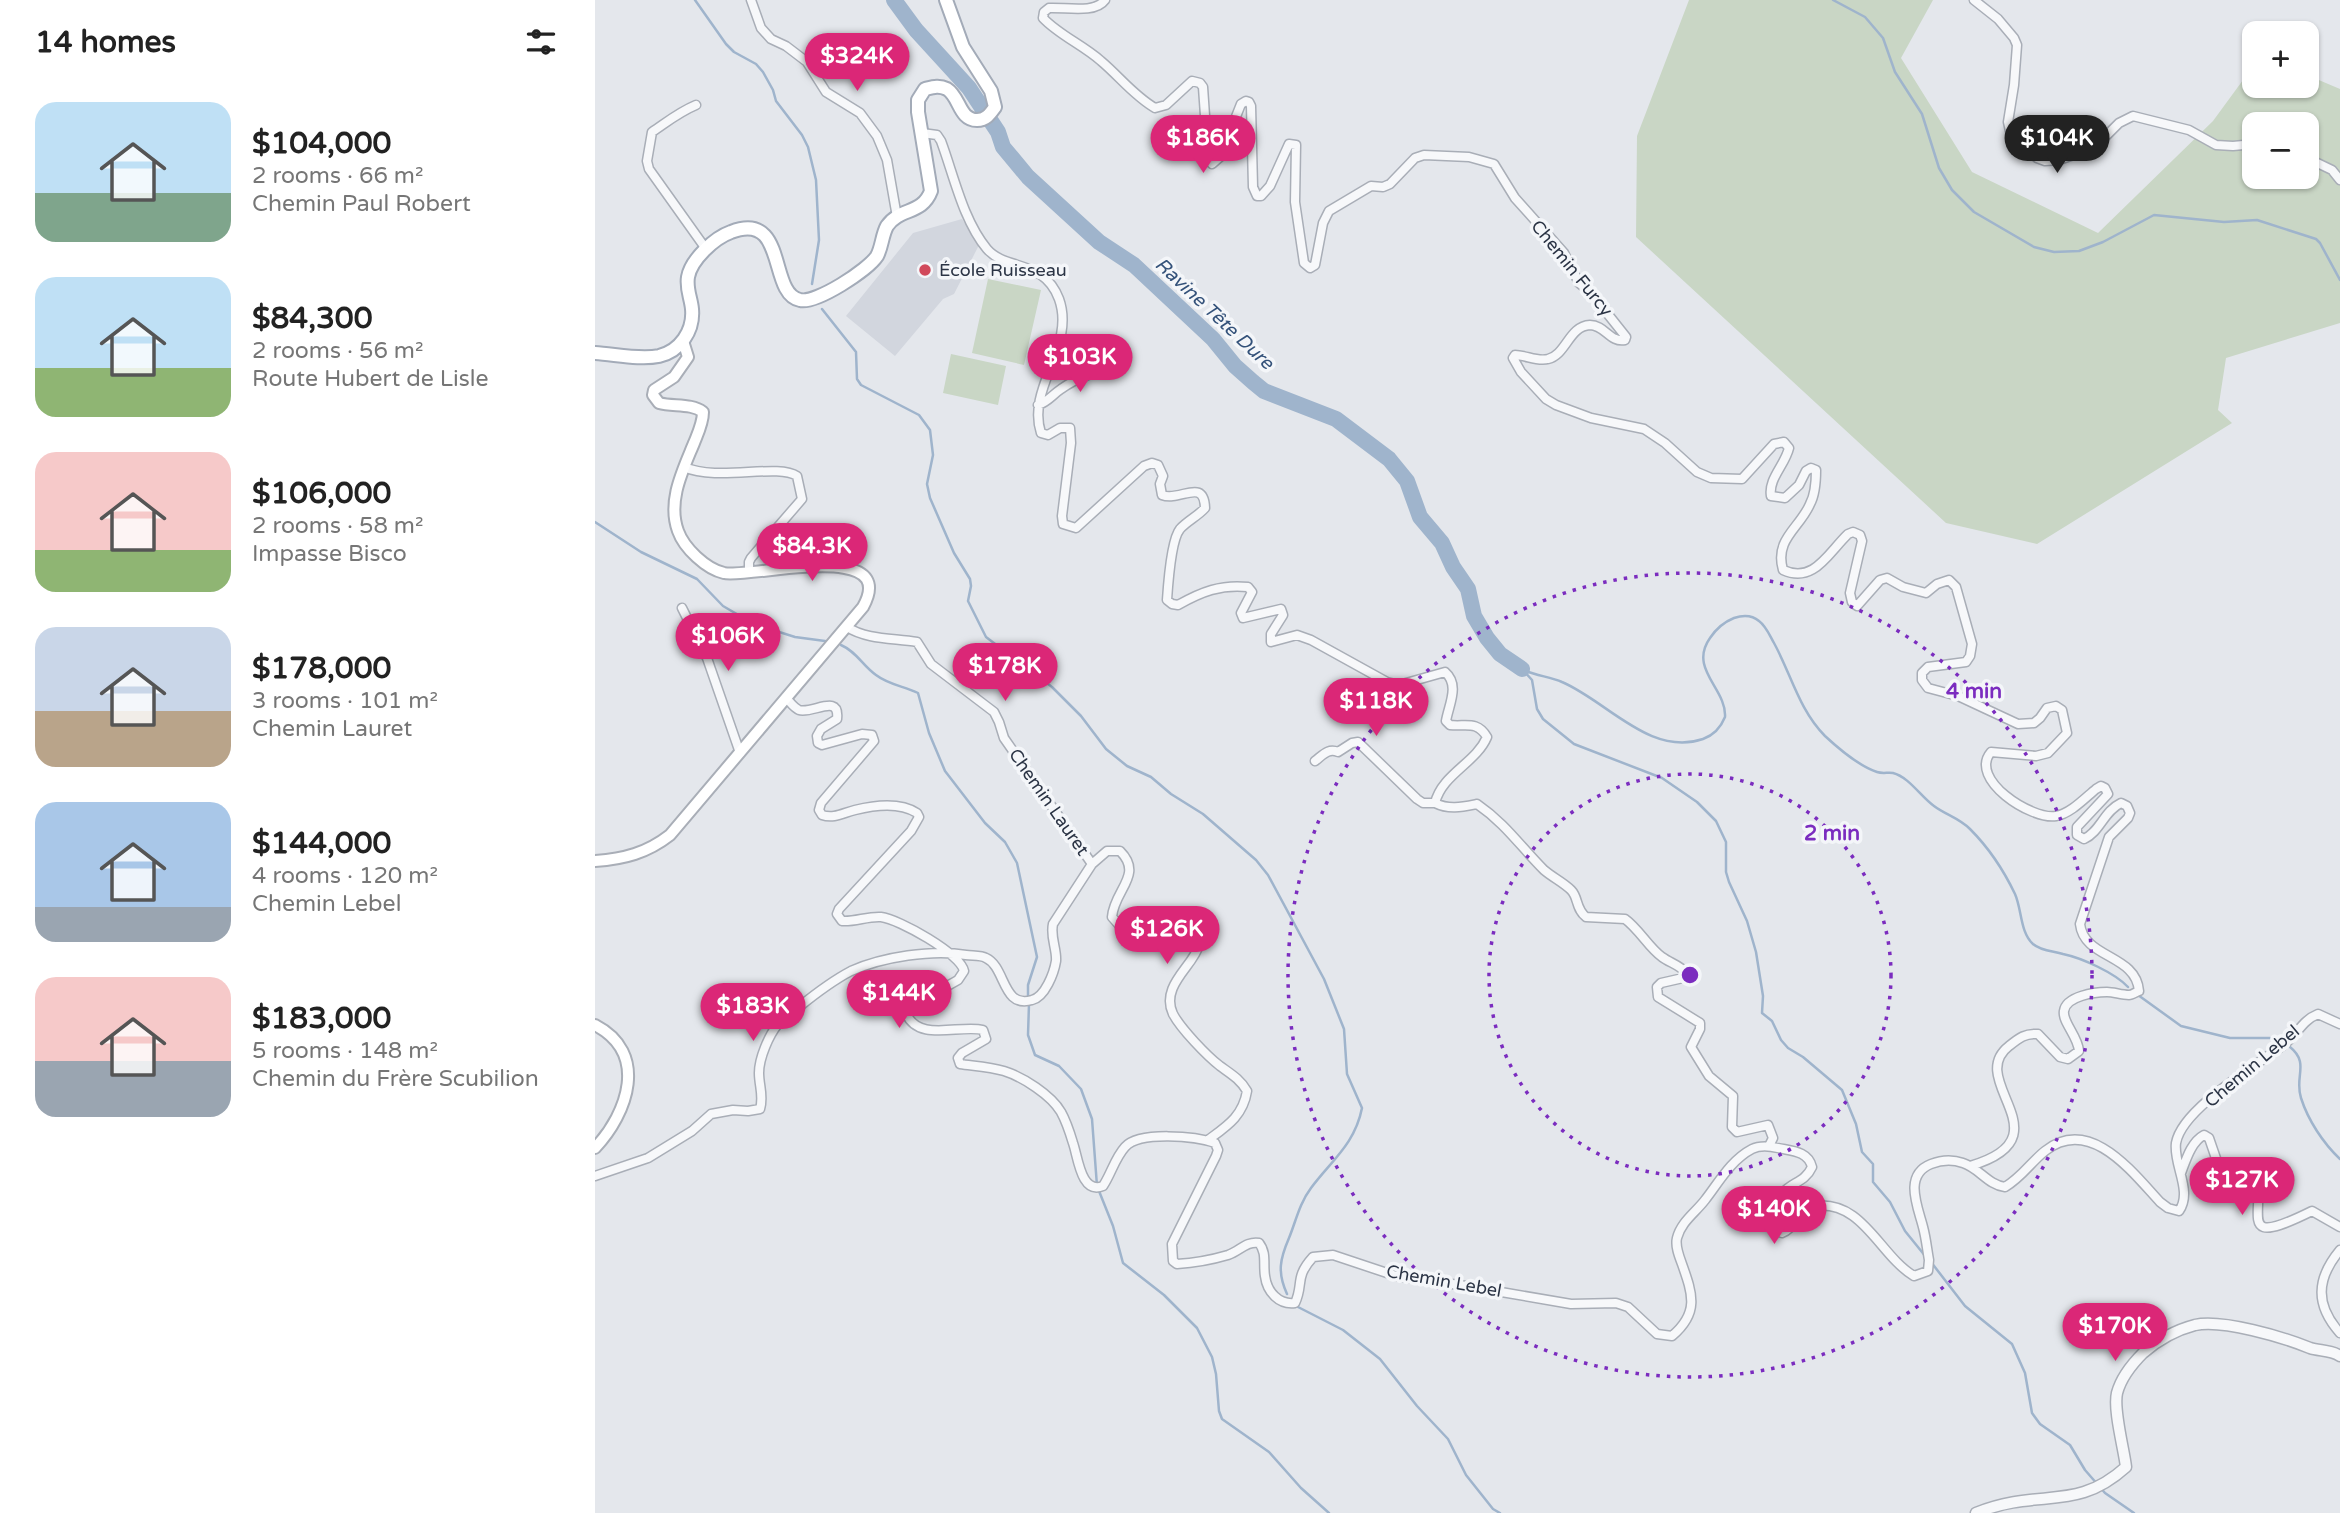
<!DOCTYPE html>
<html lang="en">
<head>
<meta charset="utf-8">
<style>
	:root { --surface:#fff; --page:#f6f6f6; --text:#222; --muted:#767676; --accent:#db2777 }
	body { margin:0; font-family:"Varela Round",sans-serif; background:var(--page); color:var(--text); height:100vh; display:flex; flex-direction:column; font-size:26px; white-space:nowrap }
	* { box-sizing:border-box; margin:0 }
	p { font-size:23px; color:var(--muted) }
	.icon { flex:none; width:38px; height:38px; fill:none; stroke:currentColor; stroke-width:2; stroke-linecap:round; stroke-linejoin:round }
	.map { position:relative; flex:1; overflow:hidden }
	.panel { display:flex; flex-direction:column; background:var(--surface); width:595px }
	.panel>* { flex:none }
	.buttons { position:absolute; left:1647px; top:21px; display:grid; gap:14px }
	.buttons a { display:grid; place-items:center; width:77px; height:77px; border-radius:14px; background:var(--surface); box-shadow:0 2px 5px #0004; font-size:35px }
	.price { position:absolute; translate:-50% -60px; padding:0 16px; border-radius:24px; background:var(--accent); color:#fff; font-size:23px; line-height:46px; filter:drop-shadow(0 2px 4px #0008) }
	.price::after { content:''; position:absolute; left:50%; top:42px; width:21px; height:16px; margin-left:-10px; background:inherit; clip-path:polygon(0 0,100% 0,50% 100%) }
	.price.current { background:#222; color:#fff }
	ul { padding:0; list-style:none }
	li { display:flex; align-items:center; gap:21px; height:175px; padding:0 35px }
	li span { display:grid; place-items:center; flex:none; width:196px; height:140px; border-radius:21px; color:#555 }
	li>.icon { margin-inline-start:auto }
	span .icon { width:84px; height:84px; fill:#fffc; stroke-width:1 }
	li b { font-size:30px }
	h2 { display:flex; justify-content:space-between; align-items:center; height:84px; padding:0 35px; font-size:30px }
	main { display:flex; flex:1; min-height:0 }
	.map>svg:first-child { display:block }
	.built { fill:#d2d6de }
	.green { fill:#c9d6c5; fill-rule:evenodd }
	.lines { fill:none; stroke-linecap:round; stroke-linejoin:round }
	.stream { stroke:#9fb4cc; stroke-width:2.5 }
	.river { stroke:#9fb4cc; stroke-width:16 }
	.minor-casing { stroke:#a9aeb7; stroke-width:11 }
	.tertiary-casing { stroke:#a9aeb7; stroke-width:13 }
	.secondary-casing { stroke:#a9aeb7; stroke-width:14 }
	.primary-casing { stroke:#a3abb8; stroke-width:16 }
	.minor { stroke:#f7f8fa; stroke-width:8 }
	.tertiary { stroke:#f7f8fa; stroke-width:10 }
	.secondary { stroke:#fff; stroke-width:10 }
	.primary { stroke:#fff; stroke-width:12 }
	.ring { fill:none; stroke:#7b2cbf; stroke-width:3.5; stroke-dasharray:3.5 7 }
	.poi-dot { fill:#d1495b; stroke:#f4f6f9; stroke-width:2.5 }
	.labels { text-anchor:middle; stroke-width:7; stroke-linejoin:round; paint-order:stroke }
	.street-label { font-size:18px; fill:#2b3445; stroke:#f4f6f9 }
	.poi-label { font-size:18px; fill:#2b3445; stroke:#f4f6f9; text-anchor:start }
	.water-label { font-size:19px; font-style:italic; fill:#34527a; stroke:#f4f6f9 }
	.centre { fill:#7b2cbf; stroke:#f4f6f9; stroke-width:3.5 }
	.ring-label { font-size:21px; text-anchor:middle; font-weight:bold; fill:#7b2cbf; stroke:#f4f6f9; stroke-width:7; stroke-linejoin:round; paint-order:stroke }
</style>
</head>
<body>
<main>
<section class="panel">
<h2>14 homes<svg class="icon" aria-label="filters" viewBox="0 0 24 24"><path d="M4 7h16M4 17h16"/><circle cx="9" cy="7" r="2"/><circle cx="15" cy="17" r="2"/></svg></h2>
<ul>
<li><span style="background:linear-gradient(#bfe0f5 65%,#7fa58c 0)"><svg class="icon" aria-label="home" viewBox="0 0 24 24"><path d="M3 11l9-7 9 7M6 9v11h12V9"/></svg></span><div><b>$104,000</b><p>2 rooms · 66 m²</p><p>Chemin Paul Robert</p></div></li>
<li><span style="background:linear-gradient(#bfe0f5 65%,#8fb573 0)"><svg class="icon" aria-label="home" viewBox="0 0 24 24"><path d="M3 11l9-7 9 7M6 9v11h12V9"/></svg></span><div><b>$84,300</b><p>2 rooms · 56 m²</p><p>Route Hubert de Lisle</p></div></li>
<li><span style="background:linear-gradient(#f6c9c9 70%,#8fb573 0)"><svg class="icon" aria-label="home" viewBox="0 0 24 24"><path d="M3 11l9-7 9 7M6 9v11h12V9"/></svg></span><div><b>$106,000</b><p>2 rooms · 58 m²</p><p>Impasse Bisco</p></div></li>
<li><span style="background:linear-gradient(#c9d6e8 60%,#b9a48a 0)"><svg class="icon" aria-label="home" viewBox="0 0 24 24"><path d="M3 11l9-7 9 7M6 9v11h12V9"/></svg></span><div><b>$178,000</b><p>3 rooms · 101 m²</p><p>Chemin Lauret</p></div></li>
<li><span style="background:linear-gradient(#a9c7e8 75%,#9aa5b1 0)"><svg class="icon" aria-label="home" viewBox="0 0 24 24"><path d="M3 11l9-7 9 7M6 9v11h12V9"/></svg></span><div><b>$144,000</b><p>4 rooms · 120 m²</p><p>Chemin Lebel</p></div></li>
<li><span style="background:linear-gradient(#f6c9c9 60%,#9aa5b1 0)"><svg class="icon" aria-label="home" viewBox="0 0 24 24"><path d="M3 11l9-7 9 7M6 9v11h12V9"/></svg></span><div><b>$183,000</b><p>5 rooms · 148 m²</p><p>Chemin du Frère Scubilion</p></div></li>
</ul>
</section>
<div class="map">
<svg width="1745" height="1513" viewBox="0 0 1745 1513">
	<rect width="100%" height="100%" fill="#e4e7ec"/>
	<path class="built" d="M367,219L384,245L359,294L348,299L300,356L251,316L318,233Z"/>
	<path class="green" d="M1094,0H1338L1306,58L1377,172L1503,233L1618,121L1659,65V86H1712V75L1745,89V323L1631,358L1623,410L1637,423L1442,544L1351,523L1041,237L1042,136ZM1659,124H1712V177H1659Z
		M393,279L446,290L429,365L377,353Z
		M356,354L411,366L403,405L348,393Z"/>
	<g class="lines">
		<path class="stream" d="M100,0L131,44L139,52L161,64L168,72L178,90L181,101L207,135L213,147L221,180L224,240L217,284
			M1238,0L1270,17L1288,38L1300,72L1327,114L1344,168L1357,190L1379,212L1439,247L1459,252L1484,251L1508,242L1559,215L1629,222L1662,220L1721,239L1725,243L1745,280
			M227,309L261,352L262,379L266,385L324,415L335,430L338,455L332,484L335,498L359,553L375,579L376,586L373,601L391,637L457,687L486,716L511,749L532,766L556,777L576,794L608,814L661,860L673,875L729,979L749,1029L752,1074L767,1108C760,1144 736,1161 716,1188C704,1204 701,1221 694,1238C685,1259 682,1272 692,1294
			M0,522L46,552L102,579L128,606L159,624L200,637L230,641
			M246,645C262,652 267,665 281,675C294,685 309,686 323,693L334,733L350,771L390,823L410,842L422,863L442,957L433,985V997
			M927,669L937,680L942,709L948,719L979,744L1067,778L1102,802L1121,821L1131,842V872L1134,882L1152,921L1161,952L1168,996L1167,1013L1177,1021L1186,1040L1193,1048L1208,1057L1247,1090L1261,1124L1267,1152L1278,1164V1182L1295,1202L1310,1231L1331,1257
			M931,671C943,676 956,677 967,682C1012,701 1055,757 1108,739C1119,735 1126,727 1130,717C1132,689 1093,669 1115,638C1121,629 1129,622 1139,618C1148,615 1157,615 1164,621C1171,626 1175,636 1179,643C1196,674 1204,710 1230,736C1244,749 1264,766 1282,772C1288,774 1293,772 1298,773C1314,777 1326,797 1339,806C1351,815 1364,818 1375,829C1393,847 1409,871 1420,894C1427,910 1425,932 1438,944C1446,951 1458,951 1468,954C1487,958 1520,973 1533,987
			M1543,995L1586,1026L1635,1038H1675
			M434,1004L433,1035L440,1055L464,1066L486,1089L497,1119L502,1186L518,1226L528,1263L569,1295L602,1328L617,1357L621,1374L624,1411L627,1419L674,1452L706,1488L734,1513
			M1695,1047C1715,1063 1699,1077 1706,1098C1713,1120 1728,1143 1745,1159
			M1336,1262L1370,1306L1417,1344L1430,1373L1437,1413L1445,1424L1475,1445L1490,1470L1510,1493L1539,1513
			M703,1307L748,1330L785,1359L822,1406L853,1439L871,1475L898,1509L905,1513"/>
		<path class="river" d="M299,0L321,30L374,88L403,132L408,147L433,177L504,242L539,265L618,339L640,366L658,382L669,391L741,419L794,459L812,481L825,517L847,543L858,567L873,589L879,616L892,638L905,654L927,669"/>
		<defs>
			<path id="minor" d="M156,0L166,28L176,39L191,46L212,62L231,92L265,113L282,136L292,160L302,217
				M510,0C500,14 470,7 454,8L449,12L448,18C464,35 488,45 506,61C524,76 539,96 560,108L571,105L597,81L605,83L608,87L613,159L617,164L625,157L646,104L651,101L654,102L656,106L658,187L662,196H666L675,186L694,144L701,145L700,202L709,263L715,268L720,265L728,223L734,211L776,186L788,187L795,184L820,158L829,155L874,157L899,164L920,198L969,253L984,283L996,293L1031,337L1030,340C1015,343 1010,325 995,325C974,326 971,355 953,359C942,362 931,355 920,355L918,358L926,372L951,399L961,405L996,418L1049,429L1070,443L1102,472L1116,478L1147,479L1179,444L1189,442L1194,448C1190,465 1173,479 1176,496L1190,498L1204,485L1211,471L1216,468L1221,470C1221,481 1220,495 1215,504C1205,528 1179,539 1188,570C1219,584 1233,553 1253,534L1258,532L1265,535L1267,541L1255,593L1257,602L1262,606L1285,580L1292,578L1308,587L1331,593L1342,584L1354,580L1361,587L1377,644L1375,656L1371,662L1333,667L1327,673V680L1333,688L1363,696L1423,724L1439,723L1445,718L1452,708L1461,706L1467,710L1472,733L1453,753L1441,756L1396,752C1373,779 1436,820 1461,816C1475,814 1490,798 1501,789L1506,786L1510,788L1513,794L1482,827V835L1489,839C1505,832 1509,811 1526,803L1532,806L1535,813L1533,818L1514,837L1485,924C1489,959 1541,954 1544,991C1541,992 1537,995 1534,995C1526,995 1519,992 1512,992C1500,992 1471,996 1469,1011C1467,1022 1483,1036 1484,1051L1473,1059L1465,1057L1443,1034C1430,1033 1424,1038 1414,1046C1369,1081 1474,1137 1375,1166
				M1379,0L1403,19L1419,38L1422,45L1419,85L1413,122L1415,131L1442,158L1450,161L1464,160L1484,153L1501,146L1524,123L1538,116L1594,130L1621,145L1638,146L1659,144
				M101,105C84,112 72,122 57,132L52,161L54,169L111,249
				M327,133L342,135L346,141C359,176 368,220 392,249C411,271 449,259 464,299C481,346 431,388 446,433L453,435L465,428H475L476,443L467,516L468,524L481,528L549,466L557,463L563,465L568,476L565,484L567,495C585,502 609,477 610,508C603,516 592,521 585,529C576,540 573,585 572,600L577,604L583,605C606,592 626,584 653,587L657,592L646,613L648,618L686,609L688,615L676,634V642L702,635L716,640L792,682L804,685L850,672C865,685 854,704 851,721L855,725C870,727 882,720 892,737C881,763 847,774 840,803C854,810 867,807 882,804C911,824 925,846 949,870C957,877 968,882 976,890C984,898 980,908 991,917L1030,919C1044,929 1054,948 1067,957C1075,963 1085,965 1091,973L1088,978L1066,983L1062,987L1063,997L1105,1023V1029L1096,1047L1114,1076L1138,1096L1137,1127L1142,1132L1173,1125L1178,1138L1174,1146
				M1712,158L1737,170L1745,180
				M443,405C453,402 457,395 466,389C484,376 504,371 525,366
				M89,467C123,482 182,463 202,476L207,499L156,558L154,562V573
				M87,608L112,658L145,753
				M252,627C272,640 299,638 322,642L336,664L399,712L404,722L409,738L497,864
				M191,698C195,702 199,708 204,710C218,714 245,693 242,719L226,729L222,736L223,743L227,745L267,734L277,735L279,741L226,803L224,810L227,815C239,819 248,813 260,810C280,805 305,802 322,813L324,817L316,831L244,909L242,914L247,921C260,922 273,916 286,917C304,919 366,954 369,971L363,980L315,1007L311,1013C323,1043 365,1024 388,1030L391,1039L367,1053L363,1058L365,1064C379,1066 395,1067 409,1071C428,1077 456,1095 466,1112C471,1121 475,1133 478,1143C483,1157 486,1195 508,1186C516,1174 520,1158 530,1147C544,1131 601,1136 620,1143L623,1150L621,1156L577,1244L578,1261L582,1264C599,1263 616,1260 633,1255C645,1251 651,1241 664,1243C672,1253 668,1264 670,1276C672,1292 684,1305 700,1303C709,1284 699,1278 718,1257L738,1255L801,1276L871,1286L976,1304L1021,1303L1033,1307L1062,1334L1077,1336C1104,1313 1098,1295 1087,1264C1084,1256 1080,1246 1082,1238C1086,1222 1100,1213 1110,1200C1124,1182 1136,1160 1157,1149C1165,1145 1174,1146 1183,1148C1197,1151 1213,1151 1217,1167C1207,1189 1184,1179 1181,1214C1181,1221 1180,1225 1182,1231L1187,1233C1201,1228 1204,1208 1220,1206C1268,1200 1284,1255 1319,1276L1333,1271L1334,1260C1332,1249 1331,1238 1328,1227C1323,1207 1308,1175 1336,1164C1346,1160 1357,1159 1368,1163C1384,1168 1393,1185 1410,1187C1427,1177 1436,1162 1450,1151C1495,1115 1538,1173 1565,1202L1573,1208L1584,1211C1598,1191 1578,1165 1581,1143C1587,1108 1664,1064 1691,1043C1703,1033 1708,1020 1723,1014L1745,1024
				M720,761C728,755 733,748 743,752L757,743L763,742L822,799L828,803H840
				M1586,1173C1591,1160 1596,1142 1609,1135L1614,1138L1625,1170L1628,1188L1632,1194L1638,1193L1648,1166L1655,1163L1661,1167C1672,1214 1638,1250 1717,1211L1745,1227
				M0,1176L53,1158L97,1131L116,1114L138,1110L153,1111L165,1109C169,1096 164,1086 164,1073C164,1058 174,1035 183,1024C188,1017 197,1012 204,1007C220,994 237,981 256,971C287,957 338,949 371,955C377,956 386,955 391,958C411,967 407,1009 437,1000C450,997 459,973 461,961C462,949 455,937 458,924L497,864L512,851H525C549,875 519,890 517,917L524,925C549,930 570,905 594,925C629,952 560,976 578,1014C586,1029 612,1056 625,1066C636,1074 645,1079 652,1091C648,1116 632,1126 613,1140
				M1745,1250C1721,1279 1720,1305 1745,1333"/>
			<path id="tertiary" d="M1381,1513C1446,1487 1480,1513 1531,1467C1529,1449 1518,1410 1522,1393C1526,1378 1537,1364 1548,1353C1563,1340 1581,1330 1600,1325C1627,1319 1688,1337 1715,1348C1724,1351 1737,1350 1745,1356"/>
			<path id="secondary" d="M0,861C29,859 52,853 75,835L268,607C306,538 153,579 129,573C111,569 89,548 83,531C72,501 88,470 99,443C103,433 108,423 108,412C96,403 78,407 64,403L58,395L59,390L79,377L93,357L88,341
				M0,1025C54,1053 33,1113 0,1148"/>
			<path id="primary" d="M0,353C19,354 45,360 64,356C85,351 99,331 97,309C96,298 91,289 93,277C96,260 119,238 136,232C193,210 173,294 205,300C221,304 273,270 282,256C287,247 287,235 292,226C305,207 327,215 336,191L323,112V100L330,89C338,87 344,85 352,89C365,97 364,120 382,120C391,120 395,114 400,107L396,91L368,47L351,0"/>
		</defs>
		<use href="#minor" class="minor-casing"/>
		<use href="#tertiary" class="tertiary-casing"/>
		<use href="#secondary" class="secondary-casing"/>
		<use href="#primary" class="primary-casing"/>
		<use href="#minor" class="minor"/>
		<use href="#tertiary" class="tertiary"/>
		<use href="#secondary" class="secondary"/>
		<use href="#primary" class="primary"/>
	</g>
	<g class="ring">
		<circle cx="1095" cy="975" r="201"/>
		<circle cx="1095" cy="975" r="402"/>
	</g>
	<circle class="poi-dot" cx="330" cy="270" r="7"/>
	<g class="labels">
		<g class="street-label">
			<text transform="translate(977 268) rotate(51)" y="6">Chemin Furcy</text>
			<text transform="translate(454 802) rotate(55)" y="6">Chemin Lauret</text>
			<text transform="translate(1657 1066) rotate(-40)" y="6">Chemin Lebel</text>
			<text transform="translate(849 1281) rotate(10)" y="6">Chemin Lebel</text>
		</g>
		<g class="poi-label">
			<text x="344" y="276">École Ruisseau</text>
		</g>
		<g class="water-label">
			<text transform="translate(620 313) rotate(43)" y="7">Ravine Tête Dure</text>
		</g>
	</g>
	<circle cx="1095" cy="975" r="10" class="centre"/>
	<g class="ring-label">
		<text x="1379" y="698">4 min</text>
		<text x="1237" y="840">2 min</text>
	</g>
</svg>
<div class="buttons">
<a>+</a>
<a>−</a>
</div>
<b class="price" style="left:262px;top:93px">$324K</b>
<b class="price" style="left:608px;top:175px">$186K</b>
<b class="price current" style="left:1462px;top:175px">$104K</b>
<b class="price" style="left:485px;top:394px">$103K</b>
<b class="price" style="left:217px;top:583px">$84.3K</b>
<b class="price" style="left:133px;top:673px">$106K</b>
<b class="price" style="left:410px;top:703px">$178K</b>
<b class="price" style="left:781px;top:738px">$118K</b>
<b class="price" style="left:572px;top:966px">$126K</b>
<b class="price" style="left:304px;top:1030px">$144K</b>
<b class="price" style="left:158px;top:1043px">$183K</b>
<b class="price" style="left:1647px;top:1217px">$127K</b>
<b class="price" style="left:1179px;top:1246px">$140K</b>
<b class="price" style="left:1520px;top:1363px">$170K</b>
</div>
</main>
</body>
</html>
